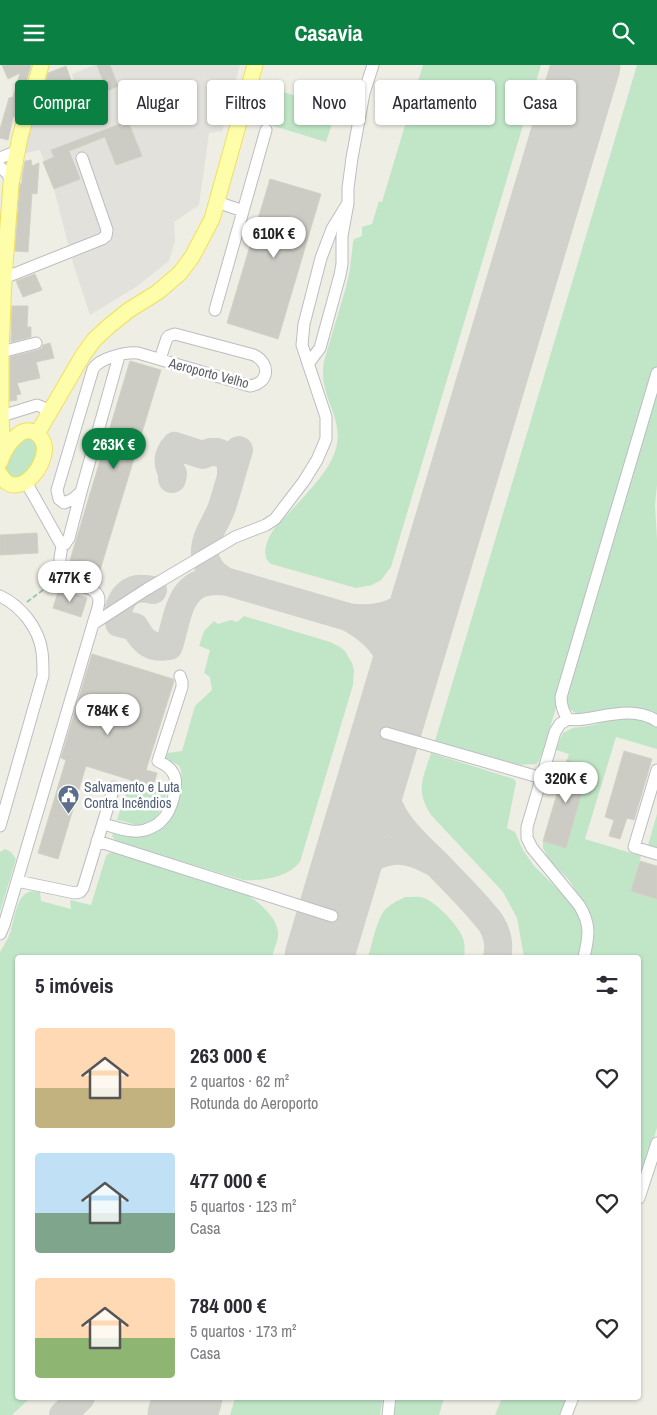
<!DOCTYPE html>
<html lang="pt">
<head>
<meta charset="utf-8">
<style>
	:root { --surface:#fff; --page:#f2f2f3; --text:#2b2b33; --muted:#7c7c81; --accent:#0b8043 }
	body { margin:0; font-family:"Archivo Narrow",sans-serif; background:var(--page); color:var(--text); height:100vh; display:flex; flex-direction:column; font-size:19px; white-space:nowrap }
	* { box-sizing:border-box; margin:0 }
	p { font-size:16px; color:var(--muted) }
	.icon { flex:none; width:28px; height:28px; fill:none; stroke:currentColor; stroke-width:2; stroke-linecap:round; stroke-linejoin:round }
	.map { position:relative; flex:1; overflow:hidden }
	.side { position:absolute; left:15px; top:890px; width:626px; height:445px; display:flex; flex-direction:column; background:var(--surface); border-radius:5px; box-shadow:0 1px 4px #0004 }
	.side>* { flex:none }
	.hud { position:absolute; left:15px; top:15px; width:628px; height:45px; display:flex; gap:10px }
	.price { position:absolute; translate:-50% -42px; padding:0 11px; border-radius:18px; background:#fff; color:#222; font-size:16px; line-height:32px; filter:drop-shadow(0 1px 2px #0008) }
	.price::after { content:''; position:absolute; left:50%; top:30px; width:15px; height:11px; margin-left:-8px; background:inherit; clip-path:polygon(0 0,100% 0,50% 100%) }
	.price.on { background:var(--accent); color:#fff }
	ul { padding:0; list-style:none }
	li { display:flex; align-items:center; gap:15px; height:125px; padding:0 20px }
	li span { display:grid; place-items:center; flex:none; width:140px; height:100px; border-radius:5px; color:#555 }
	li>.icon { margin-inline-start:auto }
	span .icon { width:60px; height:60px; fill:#fffc; stroke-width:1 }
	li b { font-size:21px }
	h2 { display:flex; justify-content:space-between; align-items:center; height:60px; padding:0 20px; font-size:21px }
	.tag { padding:0 18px; border-radius:5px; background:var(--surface); box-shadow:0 1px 4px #0004; font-size:18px; line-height:45px }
	.tag.on { background:var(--accent); color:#fff }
	header { display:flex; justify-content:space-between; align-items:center; height:65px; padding:0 20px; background:var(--accent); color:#fff; font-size:22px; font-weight:700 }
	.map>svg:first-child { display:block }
	.industrial { fill:#e2e1dc }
	.green { fill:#c1e6c7 }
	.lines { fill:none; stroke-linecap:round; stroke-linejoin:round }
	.taxiway { stroke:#d2d2cd; stroke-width:28 }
	.runway { stroke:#d2d2cd; stroke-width:69 }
	.building { fill:#cccbc4; stroke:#d3d1c3 }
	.minor-casing { stroke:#bcbdc3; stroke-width:13 }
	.major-casing { stroke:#f0e05c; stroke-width:17 }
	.path { stroke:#9ac7ae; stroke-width:2; stroke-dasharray:5 2.5; stroke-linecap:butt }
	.minor { stroke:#fff; stroke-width:11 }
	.major { stroke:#fefeaa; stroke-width:15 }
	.labels { text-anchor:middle; stroke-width:5; stroke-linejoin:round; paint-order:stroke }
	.street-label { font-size:14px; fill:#5c5f65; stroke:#fff }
	.service-label { font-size:14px; fill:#4e5e75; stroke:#fff; text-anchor:start }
</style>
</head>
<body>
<header><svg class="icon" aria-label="menu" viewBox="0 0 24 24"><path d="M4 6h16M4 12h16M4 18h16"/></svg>Casavia<svg class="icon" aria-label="search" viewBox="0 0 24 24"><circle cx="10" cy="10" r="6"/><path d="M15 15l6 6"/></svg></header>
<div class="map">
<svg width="657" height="1350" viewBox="0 0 657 1350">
	<rect width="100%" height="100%" fill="#efeee4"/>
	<path class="industrial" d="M95,0H240L222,66L209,68L199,140L174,157L175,176L169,196L136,222L90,250L73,198L54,124L40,85L21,89L29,57L44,54L81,38L72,9Z"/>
	<path class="green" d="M423,0H541L391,502L381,515L372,520L356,523L271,499C260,491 267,474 274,464C277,460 281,457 284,453C299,437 315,421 327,403C356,357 316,339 324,296L346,222L350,204L353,177L354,174L362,171V162L372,159L379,136L382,137Z
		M637,0H657V302L544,683L539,696L536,699L514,700L435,676Z
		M274,24L337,44L326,77L264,58Z
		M657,318V420L655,440L657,474V651L577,649L568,643L564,632Z
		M26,372L36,376L38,391L23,412L12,414L4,403L10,386Z
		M244,551L330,577L340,582L345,586L352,598L354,605L353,620L300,797C287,813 262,816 243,815L117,777L112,771L113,768C126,768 139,774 152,769C158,767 164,763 167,758C173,748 187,710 179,701C176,698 169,696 165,694L167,688L182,686L195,641L212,625L210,612L204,608L210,585L199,581L204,566L214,556L218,559L231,555L237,557Z
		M635,653L650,658L657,662V684L616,672L585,774L641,791L631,826L657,834V1063L639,1118V892H588V846L569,815L549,795L543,783V776L566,783L589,702L567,695L569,689L556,685L560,674L563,668L573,663L594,660L607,655Z
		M431,688L514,714L516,717L507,763L515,767L523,785L534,801L576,842L585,864L579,892H524L517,853L503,827L431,750C415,725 423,714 431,688Z
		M130,715L167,726C163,741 157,762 137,760C131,759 124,756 117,755Z
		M657,749V783L648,780Z
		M5,784L11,787L16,794L0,847V787Z
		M113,787L241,826C254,833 276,850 278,866C279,874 274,884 272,892H18V1332L30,1333L12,1350H0V887C4,880 9,873 11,865C16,849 17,821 40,827L41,836L71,844L70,835L91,840L106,791L109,788Z
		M405,832C411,832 418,831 424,833C437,838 458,860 463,873C465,879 465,886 464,892H368C372,879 376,857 384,846C390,839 397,836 405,832Z
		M235,1333V1332L383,1333L380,1350H230Z
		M397,1333V1332L444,1333L439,1350H394Z
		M502,1333H568L562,1350H495Z"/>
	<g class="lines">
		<path class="taxiway" d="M172,414L173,409C167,399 167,390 175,381L203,390L210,387H217L227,391L231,398V408
			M222,514C212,509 204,497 205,485C206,469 217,456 222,442C228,423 233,404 239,385
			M153,525C148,524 142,523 137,524C122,528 116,544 119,558L135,562C143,577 151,584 169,581C180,544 180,510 228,517L348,552C378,557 409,547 427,520C432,512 436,501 439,492
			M348,552C386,573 396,594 396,637
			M384,676C382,695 381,714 386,733C394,760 418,780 437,799C455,818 475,837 491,858C497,868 500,880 497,892
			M335,840C340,830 344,818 351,809C362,795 385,784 403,786C414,787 424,792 433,797
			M63,1350L81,1332"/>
		<path class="runway" d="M319,892L586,0
			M182,1350L188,1332"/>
	</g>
	<path class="building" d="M2,0H31L16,52H13L8,75L0,73V64L9,33L13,32L20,8L8,14Z
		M97,0H110L118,21L107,26Z
		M66,1L73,21L60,27L55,15L46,18V17L48,8Z
		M60,32L64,42H67L49,51L36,52L38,43L53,42L50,37Z
		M128,56L142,91L116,100L105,72L69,86L80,114L54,124L43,97L54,92L51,85Z
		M31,95L32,101L39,98L37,129L32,128L28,187L15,186L20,120L21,118H22V113L25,96Z
		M270,114L321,129L278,274L227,258Z
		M35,209L42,225L23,232L16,216Z
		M12,241H28L27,262H31V272L11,277Z
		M50,278L54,293L36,297L40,313L17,318L21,329L16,330L17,335L10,336V292L38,285L42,283L43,280Z
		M130,296L161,305L97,515L70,507L68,502Z
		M37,468L38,488L0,490V470Z
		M59,524L87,533L81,552L53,543Z
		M92,589L173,614L174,616L146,705L157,708L153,722L86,701L58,794L38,788L66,695L61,693Z
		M624,686L652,694L634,755L627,753L620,774L609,771L614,755L605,752Z
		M567,695L589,702L566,783L543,776Z
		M640,796L657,801V834L631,826Z"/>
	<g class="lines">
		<defs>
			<path id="minor" d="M0,93L17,86
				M0,102L8,109L11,119
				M217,137L243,146
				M4,213L102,174L106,171L107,165L82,93
				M215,245L266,65
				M1,286L9,285L36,278
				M119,291L81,427L73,434L64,438L59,434L57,425L93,304C99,293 126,287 138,288L250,321C269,318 271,299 254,290L175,269L169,271L167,273L160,294
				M308,299L320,283L340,210L342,199V171L348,138V123L352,93L364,28L373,0
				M1,350L8,349L37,340L42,342L49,348
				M26,417L62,481L60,493V504L62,508L55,516
				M62,481L65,479L69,473L81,427
				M62,508C63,510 65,513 67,515C75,522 99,521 99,535C99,543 95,551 93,559
				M0,531C21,541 39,563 42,587C43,594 43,603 43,611L0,761
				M568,654C563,647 561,641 561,632L657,308
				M386,668L542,713
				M657,705L634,782L657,789
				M103,759C116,762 132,769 145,765C151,763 158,760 162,755C171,747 180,719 173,708C170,702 164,699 158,696L182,622V617L180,611
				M97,776L332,851
				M17,816L93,559L147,524L235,472L266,460L275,454L304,416L317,395L326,374V352L302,280L304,259L321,193L332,164L348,138
				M0,869L4,860L17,816L75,828L80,827L83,823L114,722
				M584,892C589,871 591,859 579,840L532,783L527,773V762L555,667L560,659L568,654C576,656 583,654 591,653C614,649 636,643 657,656
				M639,1133L657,1078
				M388,1350L390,1332
				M566,1350L573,1332"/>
			<path id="major" d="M37,369L83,290L94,275L109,261L129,245L158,227L180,208L192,192L212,154L255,0
				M6,384L2,371L1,350V286L4,213L11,119L20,72L41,0
				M0,397C5,382 24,352 41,373C56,392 18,442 0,409"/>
		</defs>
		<use href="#minor" class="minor-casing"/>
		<use href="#major" class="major-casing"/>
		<path class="path" d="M27,537L47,522"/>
		<use href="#minor" class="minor"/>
		<use href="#major" class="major"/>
	</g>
	<defs>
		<symbol id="civic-pin" viewBox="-11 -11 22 30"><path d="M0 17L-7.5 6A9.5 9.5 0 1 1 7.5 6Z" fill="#5c6f8a" stroke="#fff"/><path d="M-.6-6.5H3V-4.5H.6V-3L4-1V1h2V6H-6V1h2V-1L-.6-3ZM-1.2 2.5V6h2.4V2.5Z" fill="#fff"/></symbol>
	</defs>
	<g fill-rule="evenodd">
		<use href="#civic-pin" x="56" y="718" width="25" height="34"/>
	</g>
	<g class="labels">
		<g class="street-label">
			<text transform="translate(209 308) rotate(15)" y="5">Aeroporto Velho</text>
		</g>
		<g class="service-label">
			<text x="84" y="727">Salvamento e Luta<tspan x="84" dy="16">Contra Incêndios</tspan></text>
		</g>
	</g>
</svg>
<b class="price" style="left:274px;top:194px">610K €</b>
<b class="price on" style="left:114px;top:405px">263K €</b>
<b class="price" style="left:70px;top:538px">477K €</b>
<b class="price" style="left:108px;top:671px">784K €</b>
<b class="price" style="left:566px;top:739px">320K €</b>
<div class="hud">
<a class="tag on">Comprar</a>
<a class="tag">Alugar</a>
<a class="tag">Filtros</a>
<a class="tag">Novo</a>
<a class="tag">Apartamento</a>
<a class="tag">Casa</a>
</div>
<section class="side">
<h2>5 imóveis<svg class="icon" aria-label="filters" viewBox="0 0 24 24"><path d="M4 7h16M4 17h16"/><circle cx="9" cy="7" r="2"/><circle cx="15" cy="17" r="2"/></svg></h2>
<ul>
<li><span style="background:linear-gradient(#ffd9b3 60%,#c2b280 0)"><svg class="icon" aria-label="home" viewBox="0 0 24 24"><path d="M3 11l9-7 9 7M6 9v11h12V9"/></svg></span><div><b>263 000 €</b><p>2 quartos · 62 m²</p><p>Rotunda do Aeroporto</p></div><svg class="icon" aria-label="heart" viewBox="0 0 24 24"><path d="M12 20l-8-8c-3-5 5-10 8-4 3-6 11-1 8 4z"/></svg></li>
<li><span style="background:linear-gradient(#bfe0f5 60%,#7fa58c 0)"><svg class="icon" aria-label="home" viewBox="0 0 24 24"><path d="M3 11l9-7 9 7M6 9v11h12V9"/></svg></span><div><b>477 000 €</b><p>5 quartos · 123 m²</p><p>Casa</p></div><svg class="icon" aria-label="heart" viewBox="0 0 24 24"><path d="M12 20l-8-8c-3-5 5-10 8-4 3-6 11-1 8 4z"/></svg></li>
<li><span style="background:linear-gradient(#ffd9b3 60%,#8fb573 0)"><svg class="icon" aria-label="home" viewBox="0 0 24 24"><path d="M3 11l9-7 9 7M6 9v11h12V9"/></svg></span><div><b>784 000 €</b><p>5 quartos · 173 m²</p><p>Casa</p></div><svg class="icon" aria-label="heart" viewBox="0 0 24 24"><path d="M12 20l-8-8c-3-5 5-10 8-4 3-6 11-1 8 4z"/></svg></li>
</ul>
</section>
</div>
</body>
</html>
